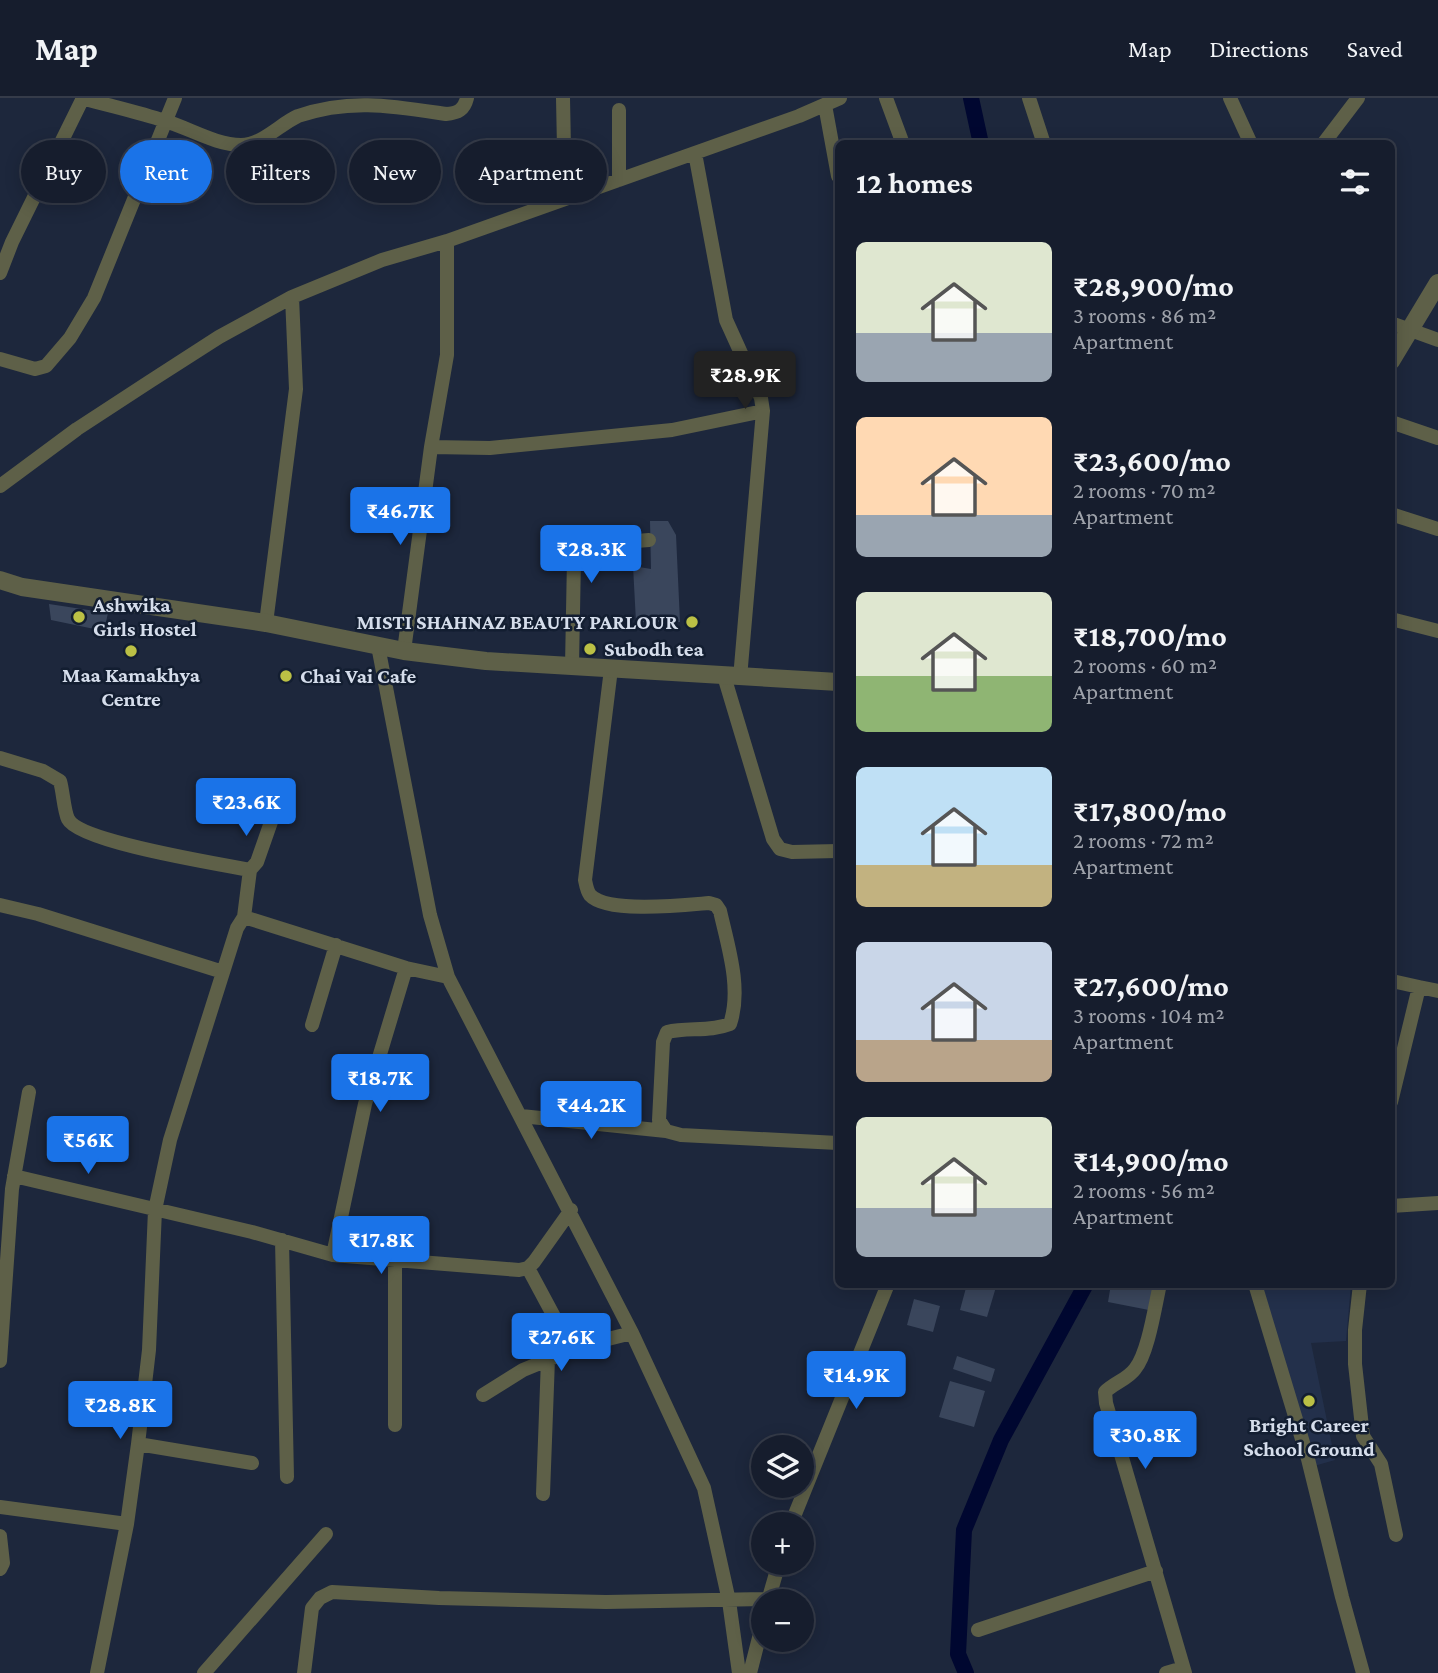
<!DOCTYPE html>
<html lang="en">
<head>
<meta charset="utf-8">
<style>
	:root { --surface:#161d2d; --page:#232a39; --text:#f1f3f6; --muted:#9ea2aa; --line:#353b49; --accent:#1a73e8 }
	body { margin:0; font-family:"Crimson Pro",serif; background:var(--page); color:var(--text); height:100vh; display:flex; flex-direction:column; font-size:26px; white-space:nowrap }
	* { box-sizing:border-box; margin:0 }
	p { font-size:23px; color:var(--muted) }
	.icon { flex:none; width:38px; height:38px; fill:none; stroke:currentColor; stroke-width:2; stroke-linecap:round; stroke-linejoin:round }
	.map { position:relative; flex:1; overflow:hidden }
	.sheet { position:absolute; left:835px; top:42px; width:560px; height:1148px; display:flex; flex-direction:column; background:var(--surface); border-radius:10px; box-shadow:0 4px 18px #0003,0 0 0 2px var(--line) }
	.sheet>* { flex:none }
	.guide { position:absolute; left:21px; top:42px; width:665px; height:63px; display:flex; gap:14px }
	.fabs { position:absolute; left:751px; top:1337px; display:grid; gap:14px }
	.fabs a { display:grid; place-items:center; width:63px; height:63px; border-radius:50%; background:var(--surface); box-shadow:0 4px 18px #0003,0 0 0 2px var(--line); font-size:35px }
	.price { position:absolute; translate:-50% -60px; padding:0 16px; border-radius:7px; background:var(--accent); color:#fff; font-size:23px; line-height:46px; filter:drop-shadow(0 2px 4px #0008) }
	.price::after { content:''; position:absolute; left:50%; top:42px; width:21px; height:16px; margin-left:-10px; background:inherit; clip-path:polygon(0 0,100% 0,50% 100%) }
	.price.active { background:#222; color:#fff }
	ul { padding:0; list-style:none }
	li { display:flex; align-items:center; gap:21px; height:175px; padding:0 21px }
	li span { display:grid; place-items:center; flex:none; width:196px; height:140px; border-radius:10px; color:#555 }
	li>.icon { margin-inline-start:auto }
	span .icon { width:84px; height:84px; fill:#fffc; stroke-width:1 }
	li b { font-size:30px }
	h2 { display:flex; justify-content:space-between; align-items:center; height:84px; padding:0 21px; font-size:30px }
	.chip { padding:0 24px; border-radius:32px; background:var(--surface); box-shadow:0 4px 18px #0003,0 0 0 2px var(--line); font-size:24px; line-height:63px }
	.chip.active { background:var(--accent); color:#fff }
	header { display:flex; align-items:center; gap:42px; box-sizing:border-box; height:98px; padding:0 35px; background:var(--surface); border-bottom:2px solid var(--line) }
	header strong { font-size:33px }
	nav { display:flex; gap:38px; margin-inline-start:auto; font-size:24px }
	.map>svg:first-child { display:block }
	.built { fill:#23304b }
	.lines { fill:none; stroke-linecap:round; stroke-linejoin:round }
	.canal { stroke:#000730; stroke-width:16 }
	.building { fill:#3a465c }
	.minor { stroke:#5e6048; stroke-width:14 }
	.tertiary { stroke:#5e6048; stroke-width:18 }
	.poi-dot { fill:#bbc045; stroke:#131e31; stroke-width:2.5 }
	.labels { text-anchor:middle; stroke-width:5; stroke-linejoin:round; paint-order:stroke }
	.poi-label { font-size:21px; font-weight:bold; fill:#d5ddeb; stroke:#131e31; text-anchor:start }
</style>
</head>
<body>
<header>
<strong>Map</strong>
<nav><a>Map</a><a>Directions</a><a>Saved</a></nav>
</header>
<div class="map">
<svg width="1438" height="1575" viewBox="0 0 1438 1575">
	<rect width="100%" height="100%" fill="#1d273c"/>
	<path class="built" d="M1261,1187H1351L1346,1243L1311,1245L1335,1362L1314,1368Z"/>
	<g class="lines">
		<path class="canal" d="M971,0L981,46
			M966,1575L958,1556L964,1432L1001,1342L1086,1186"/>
	</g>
	<path class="building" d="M650,423H668L676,437L680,524H636L633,468L651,471Z
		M49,506L108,515L104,533L51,522Z
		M967,1186H987L996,1189L987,1219L960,1212Z
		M1111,1186L1158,1189L1154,1213L1108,1204Z
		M914,1201L940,1208L933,1234L907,1227Z
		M957,1258L995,1271L991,1284L953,1271Z
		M950,1283L985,1293L974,1329L939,1319Z"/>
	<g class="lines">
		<path class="minor" d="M82,0C110,8 138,14 165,23C189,30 216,47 241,47C262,47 280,26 298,18C350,0 393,8 446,16C458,15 464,12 467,0
			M563,0L565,101
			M886,0L903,46
			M1029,0L1044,46
			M1230,0L1251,46
			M825,7L838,78
			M619,12V82
			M1323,46L1358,0
			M695,55L726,222L755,286L761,300L763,313L740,580
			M0,175L12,144L83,0
			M1391,225L1438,242
			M0,261L35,271L46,268L70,240L94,200L175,0
			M1391,324L1438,340
			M431,349L490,350L672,332L763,313
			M0,388L77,331L149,284L219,239L292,199L382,162L447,143L799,18L840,0
			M1391,416L1438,431
			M1391,521L1438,533
			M266,525L296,291L292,199
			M378,548L430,817L448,879L632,1235L704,1390L729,1503L739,1575
			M404,553L431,349L447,257V143
			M572,568L574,460L578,451L586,447L649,442
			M611,571L585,782C586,787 587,793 590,797C607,816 685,807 709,805L716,807L720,813C728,848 742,891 730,926C710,934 688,929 667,934L663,944L659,1022L666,1033L681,1037L838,1045
			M724,578L773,741L780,751L792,754L838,753
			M0,660L43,673L60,683C63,693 64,713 68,721C79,744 220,766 250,772
			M0,807L38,816L223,874
			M244,819L406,870L448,879
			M1391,881L1392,883L1419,889
			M312,927L336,847
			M1391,1004L1419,889L1438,893
			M521,1018L666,1033
			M14,1078L252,1134L333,1157L519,1172L528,1170L534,1164L571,1112
			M1391,1108L1438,1105
			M282,1142L287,1379
			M333,1157L365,1006L406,870
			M395,1162V1327
			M528,1170L572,1252
			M1160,1186C1155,1208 1148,1256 1135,1271C1128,1281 1114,1285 1105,1294L1106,1305L1185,1575
			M1255,1186L1308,1361L1342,1499L1363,1575
			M1360,1186L1355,1232V1266L1363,1338L1381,1366L1396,1437
			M0,1263L12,1091L29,994
			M483,1297L523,1272L584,1247L632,1235
			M138,1346L252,1365
			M543,1396L548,1261
			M0,1409L127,1426
			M791,1426L888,1186
			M0,1438L3,1465L0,1471
			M768,1503L779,1465
			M978,1532L1156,1473
			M97,1575L127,1426L138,1346L149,1252L155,1112L170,1042L237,830L244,819L250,772L257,764L271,724
			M204,1575L326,1436
			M304,1575L312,1510L320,1500L332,1494L439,1500L606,1504L769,1501
			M750,1575L763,1524
			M1166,1575L1183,1570"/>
		<path class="tertiary" d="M1391,263L1438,185
			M0,482L22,489L266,525L404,553L486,563L838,584"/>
	</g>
	<g class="poi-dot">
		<circle cx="79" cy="519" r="7"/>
		<circle cx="692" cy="524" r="7"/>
		<circle cx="590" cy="551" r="7"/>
		<circle cx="131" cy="553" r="7"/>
		<circle cx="286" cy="578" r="7"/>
		<circle cx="1309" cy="1303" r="7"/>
	</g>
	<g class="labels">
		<g class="poi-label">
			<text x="93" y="514">Ashwika<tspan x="93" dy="24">Girls Hostel</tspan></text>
			<text x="678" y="531" text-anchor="end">MISTI SHAHNAZ BEAUTY PARLOUR</text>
			<text x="604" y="558">Subodh tea</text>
			<text x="131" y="584" text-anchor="middle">Maa Kamakhya<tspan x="131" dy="24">Centre</tspan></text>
			<text x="300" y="585">Chai Vai Cafe</text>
			<text x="1309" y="1334" text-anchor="middle">Bright Career<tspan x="1309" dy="24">School Ground</tspan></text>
		</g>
	</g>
</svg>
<div class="fabs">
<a><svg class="icon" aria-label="layers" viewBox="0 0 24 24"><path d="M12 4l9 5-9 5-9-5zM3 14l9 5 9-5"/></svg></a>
<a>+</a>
<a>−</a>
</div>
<b class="price active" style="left:745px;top:313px">₹28.9K</b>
<b class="price" style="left:400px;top:449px">₹46.7K</b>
<b class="price" style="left:591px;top:487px">₹28.3K</b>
<b class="price" style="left:246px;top:740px">₹23.6K</b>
<b class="price" style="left:380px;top:1016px">₹18.7K</b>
<b class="price" style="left:591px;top:1043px">₹44.2K</b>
<b class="price" style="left:88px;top:1078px">₹56K</b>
<b class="price" style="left:381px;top:1178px">₹17.8K</b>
<b class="price" style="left:561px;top:1275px">₹27.6K</b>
<b class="price" style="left:856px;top:1313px">₹14.9K</b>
<b class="price" style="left:120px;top:1343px">₹28.8K</b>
<b class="price" style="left:1145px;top:1373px">₹30.8K</b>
<div class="guide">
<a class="chip">Buy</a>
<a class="chip active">Rent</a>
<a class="chip">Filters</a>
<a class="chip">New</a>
<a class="chip">Apartment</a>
</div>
<section class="sheet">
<h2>12 homes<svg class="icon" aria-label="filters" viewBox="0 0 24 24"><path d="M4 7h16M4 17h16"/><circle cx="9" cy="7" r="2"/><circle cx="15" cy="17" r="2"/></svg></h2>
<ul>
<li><span style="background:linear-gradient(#dfe7d0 65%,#9aa5b1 0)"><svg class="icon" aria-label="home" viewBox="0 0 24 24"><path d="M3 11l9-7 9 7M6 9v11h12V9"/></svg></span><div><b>₹28,900/mo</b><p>3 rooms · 86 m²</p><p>Apartment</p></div></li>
<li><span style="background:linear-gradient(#ffd9b3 70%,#9aa5b1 0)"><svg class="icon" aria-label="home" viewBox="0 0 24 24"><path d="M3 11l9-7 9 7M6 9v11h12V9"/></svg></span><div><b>₹23,600/mo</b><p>2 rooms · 70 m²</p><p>Apartment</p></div></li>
<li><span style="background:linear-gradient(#dfe7d0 60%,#8fb573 0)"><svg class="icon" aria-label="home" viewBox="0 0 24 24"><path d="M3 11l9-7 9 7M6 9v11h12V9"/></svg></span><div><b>₹18,700/mo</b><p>2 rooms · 60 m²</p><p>Apartment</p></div></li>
<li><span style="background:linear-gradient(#bfe0f5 70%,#c2b280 0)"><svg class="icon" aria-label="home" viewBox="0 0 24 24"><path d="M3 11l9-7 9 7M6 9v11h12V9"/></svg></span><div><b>₹17,800/mo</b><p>2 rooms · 72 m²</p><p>Apartment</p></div></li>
<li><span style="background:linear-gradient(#c9d6e8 70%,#b9a48a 0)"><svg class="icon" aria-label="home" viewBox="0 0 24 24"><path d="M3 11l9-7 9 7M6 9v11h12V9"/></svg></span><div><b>₹27,600/mo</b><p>3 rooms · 104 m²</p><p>Apartment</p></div></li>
<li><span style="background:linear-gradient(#dfe7d0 65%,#9aa5b1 0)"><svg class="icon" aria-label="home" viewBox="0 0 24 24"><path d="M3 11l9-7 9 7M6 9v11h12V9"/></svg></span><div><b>₹14,900/mo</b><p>2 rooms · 56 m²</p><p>Apartment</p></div></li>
</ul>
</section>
</div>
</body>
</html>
